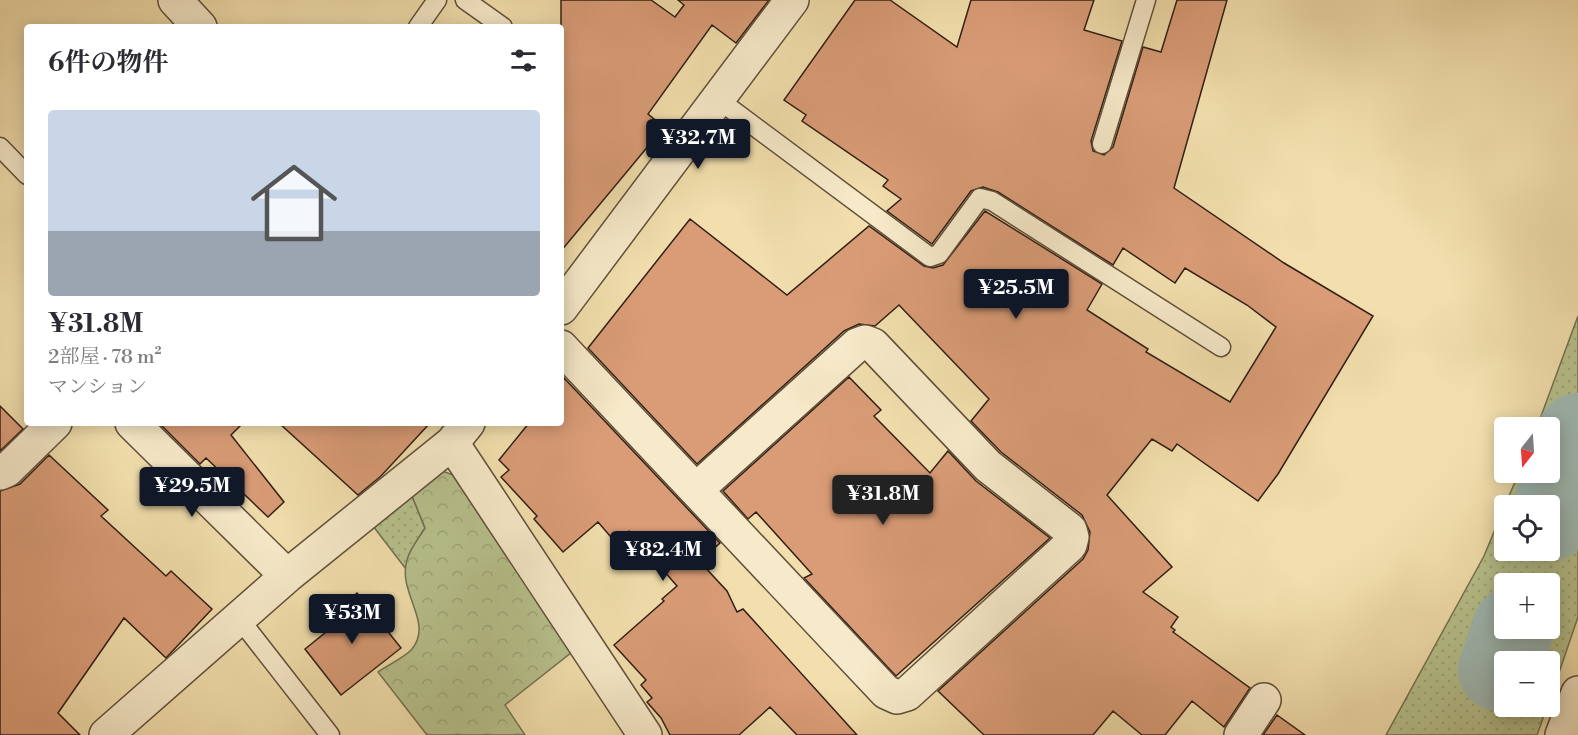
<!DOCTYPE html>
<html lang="ja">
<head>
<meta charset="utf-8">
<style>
	:root { --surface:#fff; --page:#f2f2f3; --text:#2b2b33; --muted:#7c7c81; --accent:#111827 }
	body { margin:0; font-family:"Libre Bodoni","Noto Serif JP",serif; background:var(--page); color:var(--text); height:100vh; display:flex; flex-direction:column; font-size:22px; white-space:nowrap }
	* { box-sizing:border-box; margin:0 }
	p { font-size:20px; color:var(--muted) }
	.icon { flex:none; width:33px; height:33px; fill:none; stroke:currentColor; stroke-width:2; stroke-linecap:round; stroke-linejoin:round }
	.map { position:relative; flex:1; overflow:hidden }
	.side { position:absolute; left:24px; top:24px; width:540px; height:402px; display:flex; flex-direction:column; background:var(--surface); border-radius:6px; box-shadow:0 3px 15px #0003 }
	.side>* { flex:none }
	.needle { width:39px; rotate:197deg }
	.controls { position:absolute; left:1494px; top:417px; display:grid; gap:12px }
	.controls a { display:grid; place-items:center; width:66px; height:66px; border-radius:6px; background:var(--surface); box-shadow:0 3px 15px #0003; font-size:30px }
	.price { position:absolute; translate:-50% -51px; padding:0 14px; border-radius:6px; background:var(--accent); color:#fff; font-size:20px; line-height:39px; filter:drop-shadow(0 2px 3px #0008) }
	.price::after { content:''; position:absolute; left:50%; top:36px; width:18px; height:14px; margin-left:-9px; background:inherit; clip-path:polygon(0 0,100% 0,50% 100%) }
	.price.current { background:#222; color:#fff }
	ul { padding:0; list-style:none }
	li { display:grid; align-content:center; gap:12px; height:318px; padding:0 24px }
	li span { display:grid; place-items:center; height:186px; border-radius:6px; color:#555 }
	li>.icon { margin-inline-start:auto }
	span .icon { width:108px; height:108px; fill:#fffc; stroke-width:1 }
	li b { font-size:26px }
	h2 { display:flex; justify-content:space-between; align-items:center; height:72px; padding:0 24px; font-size:26px }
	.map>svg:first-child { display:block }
	.grass { fill:url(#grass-dots); stroke:#747051; stroke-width:1.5; fill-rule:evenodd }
	.forest { fill:url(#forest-crowns); stroke:#747051; stroke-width:1.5 }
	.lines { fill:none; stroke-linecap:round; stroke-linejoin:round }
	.river { stroke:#9fbab5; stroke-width:82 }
	.building { fill:#d99c77; stroke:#301f15; stroke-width:1.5 }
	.service-casing { stroke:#604f3b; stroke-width:21 }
	.minor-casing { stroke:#604f3b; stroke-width:36 }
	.service { stroke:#f7eaca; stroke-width:18 }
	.minor { stroke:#f7eaca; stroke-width:33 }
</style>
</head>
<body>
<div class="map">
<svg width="1578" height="735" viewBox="0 0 1578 735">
	<defs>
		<pattern id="grass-dots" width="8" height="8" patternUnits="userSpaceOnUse" patternTransform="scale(1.5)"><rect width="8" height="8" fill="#b7c28d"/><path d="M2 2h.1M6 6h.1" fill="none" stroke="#9ea679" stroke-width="1.8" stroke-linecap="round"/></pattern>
		<pattern id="forest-crowns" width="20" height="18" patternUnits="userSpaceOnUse" patternTransform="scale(1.5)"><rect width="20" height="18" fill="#b7c28d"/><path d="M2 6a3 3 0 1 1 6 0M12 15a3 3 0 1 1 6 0" fill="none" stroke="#9ea679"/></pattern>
	</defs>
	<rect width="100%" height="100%" fill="#f2dfad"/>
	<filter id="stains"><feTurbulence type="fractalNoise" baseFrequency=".00333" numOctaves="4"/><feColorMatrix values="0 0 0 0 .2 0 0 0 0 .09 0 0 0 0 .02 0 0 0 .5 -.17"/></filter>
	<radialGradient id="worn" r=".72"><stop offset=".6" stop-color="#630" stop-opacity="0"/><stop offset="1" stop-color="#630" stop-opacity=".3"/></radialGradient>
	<path class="grass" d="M1578,316V617L1550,699V662H1504V706L1547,707L1537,735H1386L1484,556L1504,508V550H1550V506L1505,505L1519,473L1550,472V428L1537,427ZM1504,584H1550V628H1504Z
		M410,491L425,528L411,551L406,569L373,526Z"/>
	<path class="forest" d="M442,471L462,478L572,652L505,705L525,735H427L378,672C388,665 404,658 412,649C434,622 397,593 407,560C410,548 419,538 425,528L410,491Z"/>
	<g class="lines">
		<path class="river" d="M1550,520L1578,434
			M1499,670L1513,628"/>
	</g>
	<path class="building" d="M561,0H651L675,17L684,5L678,0H769L736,43L712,25L648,114L664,127L561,251Z
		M855,0H890L957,47L971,0H1094L1084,30L1122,41L1091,141L1093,151L1104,155L1113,147L1143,47L1161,52L1177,0H1227L1174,188L1284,263L1373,316L1278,474L1258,501L1177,444L1172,451L1152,439L1107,495L1172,567L1143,592L1178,617L1171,627L1175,630L1173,632L1250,688L1224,727L1192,701L1165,735H1142L1113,711L1093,735H984L938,691L1083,559L1088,550L1090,532L1082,515L1001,452L971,421L989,399L899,305L875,326L859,324L844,331L697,464L588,348L690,219L787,295L869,226L924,266L933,268L943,265L985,211L1102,284L1087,310L1148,349L1146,352L1230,402L1276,327L1247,305L1185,268L1175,283L1123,248L1113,265L998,192L983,187L971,191L932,244L887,211L901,199L883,186L888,180L802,121L806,115L784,100Z
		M849,377L881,410L874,416L930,473L948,451L976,481L1050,538L896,676L804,578L812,574L756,512L748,519L723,491Z
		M564,378L720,543L708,554L710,557L702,564L727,591L737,612L743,609L857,735H797L770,707L739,735H670L661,718L647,702L652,698L641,685L646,680L614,645L664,601L662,599L677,586L629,531L616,543L598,522L563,552L534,519L537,516L501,477L509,470L499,460L529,423H561V382Z
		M0,406L23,429L0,451Z
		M159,423H243L231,435L284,502L268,517L206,458L200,464Z
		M279,423H430L381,476L358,495Z
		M49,455L108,510L101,516L166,576L171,571L212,609L166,658L124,618L58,713L80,735H0V491L20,484Z
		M357,593L401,648L341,695L305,649L326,632L320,623Z
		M1277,715L1305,735H1263Z"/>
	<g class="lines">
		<defs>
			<path id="service" d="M465,0L503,27
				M418,27L437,0
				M719,100L930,257L939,254L980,198L992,201L1221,347
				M1102,144L1146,0
				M0,147L27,175
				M238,617L330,735"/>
			<path id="minor" d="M175,0L200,27
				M561,308L792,0
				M561,347L886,692L897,697L907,694L1070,545L1072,537L1070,530L988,466L873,345L865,342L857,345L697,489
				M132,423L287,576
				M452,443L645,735
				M0,473L7,470L55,423
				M106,735L287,576L452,443L468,423
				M1241,735L1264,700
				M1562,735L1578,693"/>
		</defs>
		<use href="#service" class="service-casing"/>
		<use href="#minor" class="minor-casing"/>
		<use href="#service" class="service"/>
		<use href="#minor" class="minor"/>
	</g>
	<rect width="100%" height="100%" filter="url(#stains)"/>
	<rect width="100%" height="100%" fill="url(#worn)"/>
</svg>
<div class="controls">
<a><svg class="needle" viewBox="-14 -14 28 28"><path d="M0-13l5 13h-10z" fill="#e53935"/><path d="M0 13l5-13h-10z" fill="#7c7c81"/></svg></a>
<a><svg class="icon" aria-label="locate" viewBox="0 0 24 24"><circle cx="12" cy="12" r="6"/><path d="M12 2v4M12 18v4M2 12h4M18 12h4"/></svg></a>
<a>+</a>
<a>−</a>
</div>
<b class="price" style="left:698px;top:170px">¥32.7M</b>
<b class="price" style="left:1016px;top:320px">¥25.5M</b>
<b class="price" style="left:192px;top:518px">¥29.5M</b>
<b class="price current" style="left:883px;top:526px">¥31.8M</b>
<b class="price" style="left:663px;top:582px">¥82.4M</b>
<b class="price" style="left:352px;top:645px">¥53M</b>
<section class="side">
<h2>6件の物件<svg class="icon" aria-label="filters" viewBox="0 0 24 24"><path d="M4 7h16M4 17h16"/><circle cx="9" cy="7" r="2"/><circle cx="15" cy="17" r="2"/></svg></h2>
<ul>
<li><span style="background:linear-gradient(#c9d6e8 65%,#9aa5b1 0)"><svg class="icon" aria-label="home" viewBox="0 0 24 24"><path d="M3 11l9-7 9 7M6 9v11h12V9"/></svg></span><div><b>¥31.8M</b><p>2部屋 · 78 m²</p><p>マンション</p></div></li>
</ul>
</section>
</div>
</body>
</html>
